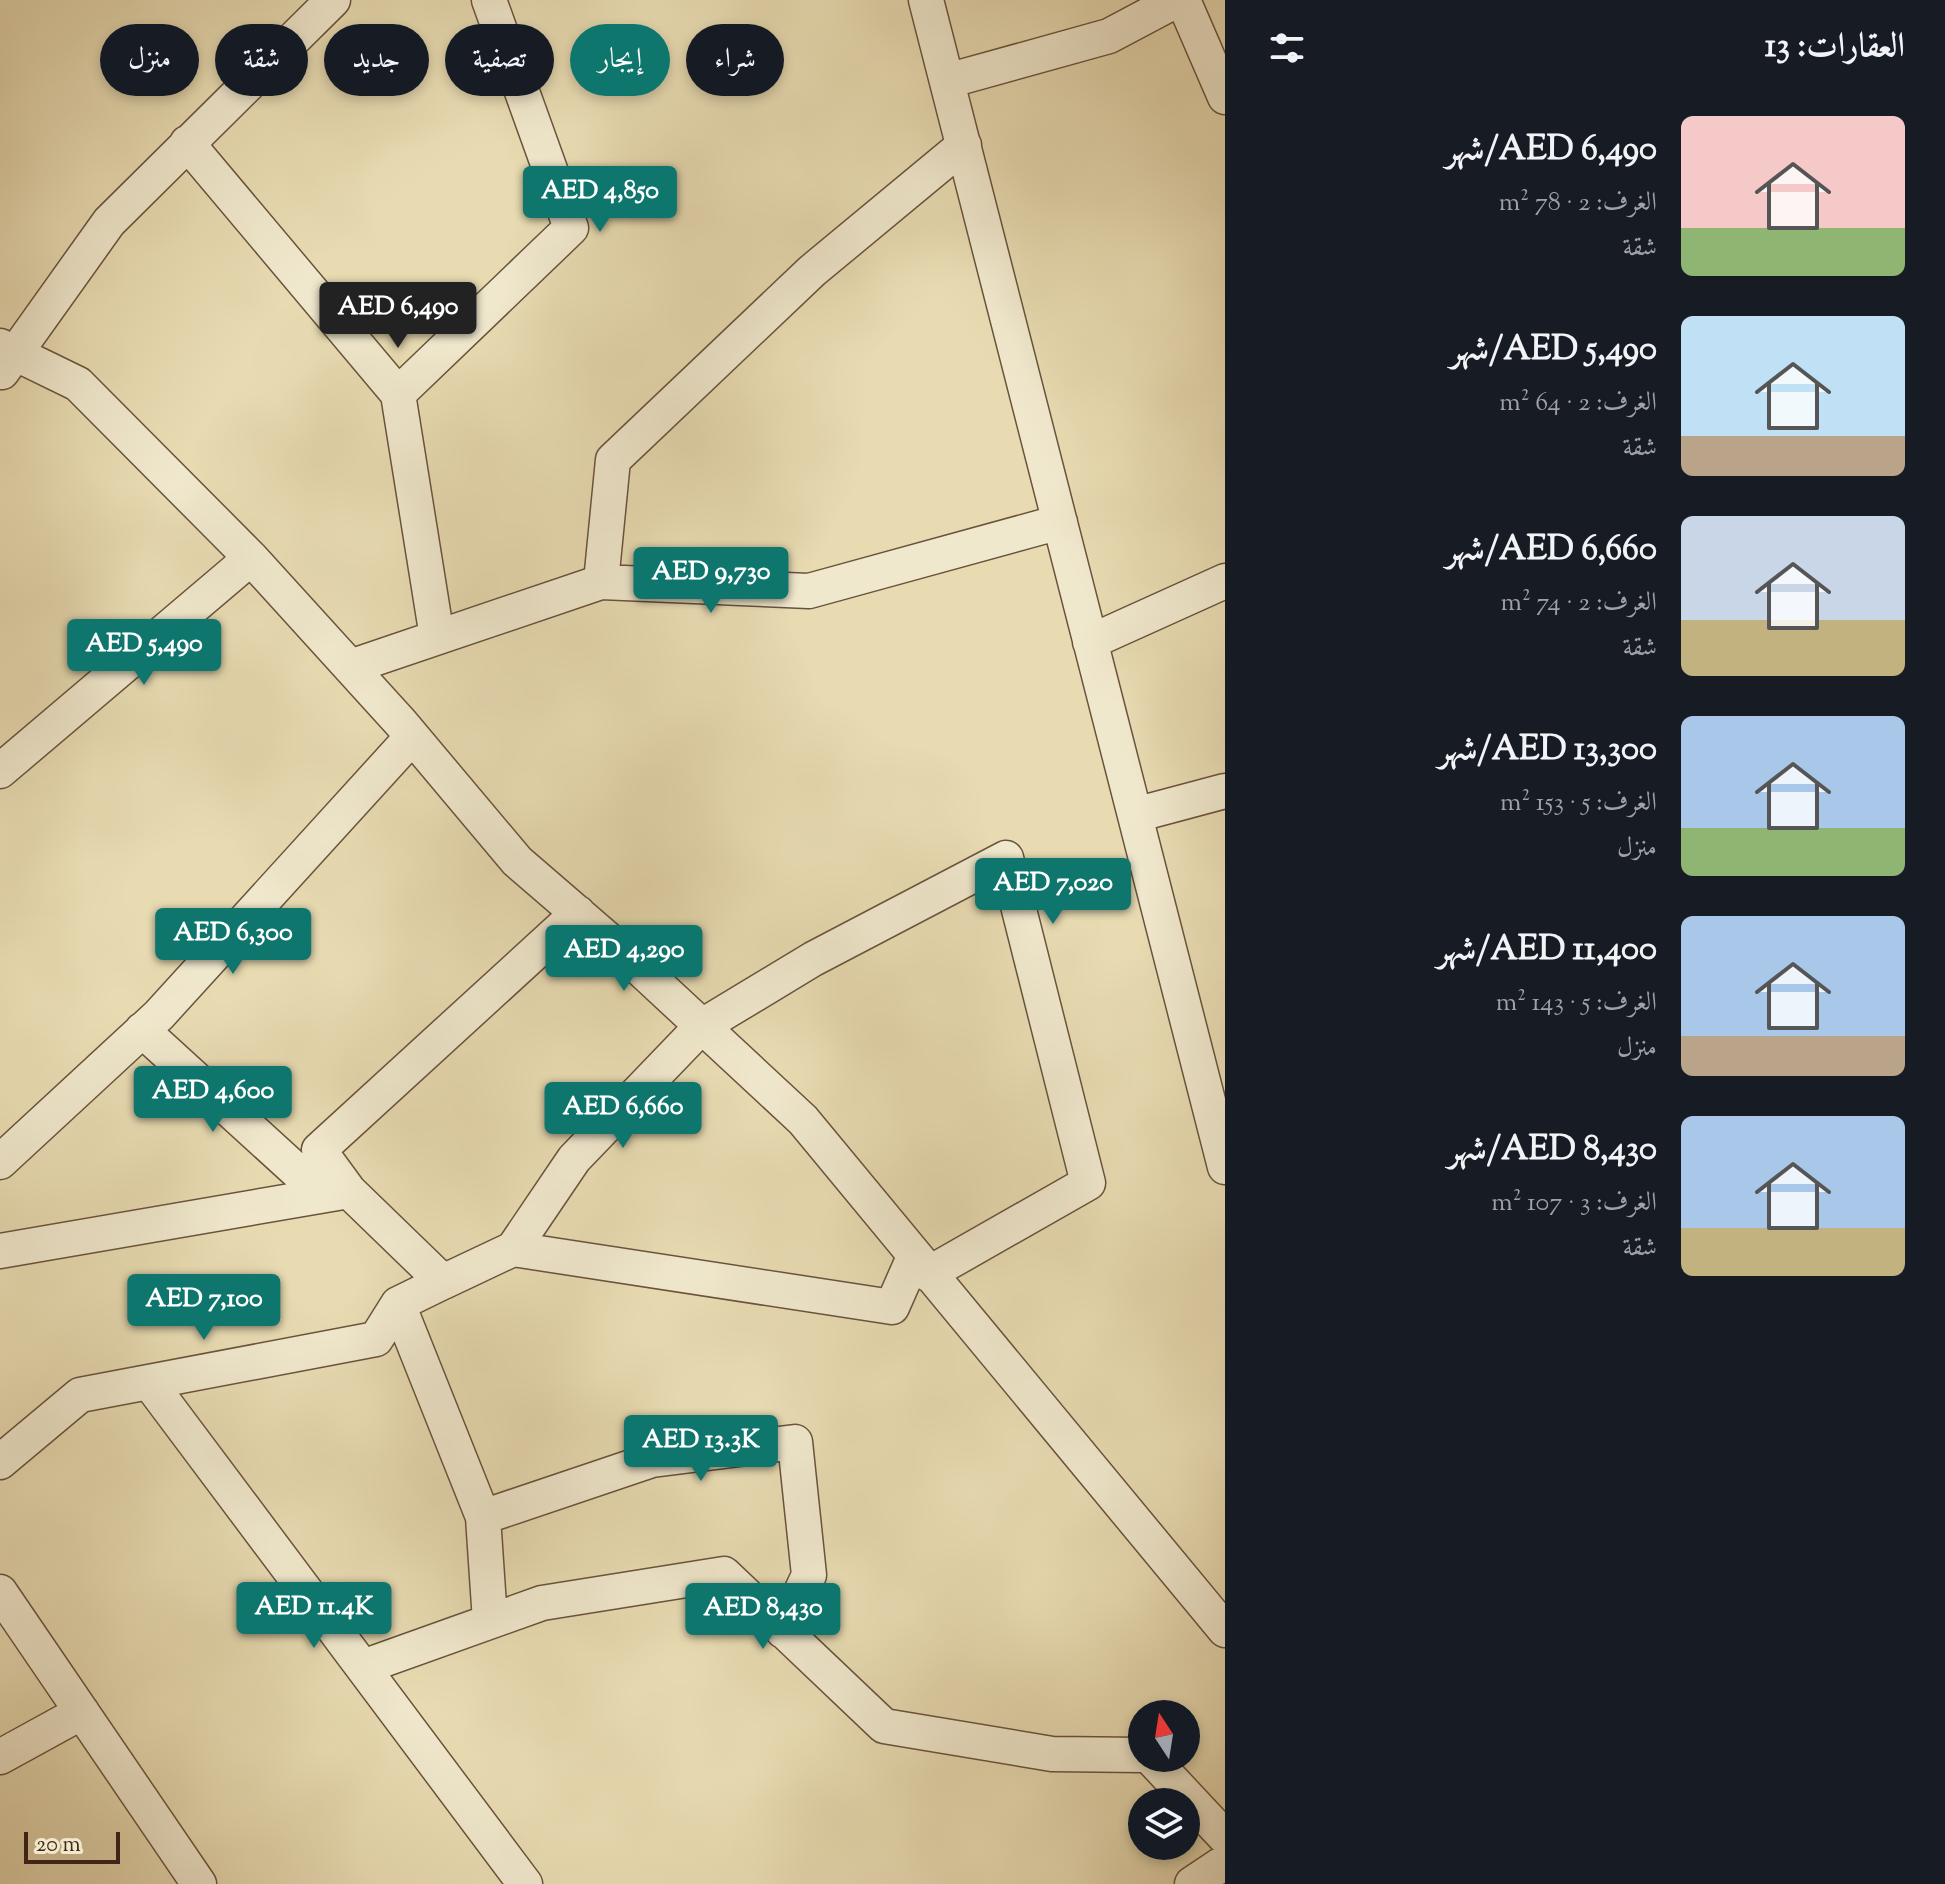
<!DOCTYPE html>
<html lang="ar">
<head>
<meta charset="utf-8">
<style>
	:root { --surface:#171b24; --page:#20242c; --text:#f1f3f6; --muted:#9ea1a6; --accent:#0f766e }
	body { margin:0; font-family:"Sorts Mill Goudy",Amiri,serif; background:var(--page); color:var(--text); direction:rtl; height:100vh; display:flex; flex-direction:column; font-size:30px; white-space:nowrap }
	* { box-sizing:border-box; margin:0 }
	p { font-size:26px; color:var(--muted) }
	.icon { flex:none; width:44px; height:44px; fill:none; stroke:currentColor; stroke-width:2; stroke-linecap:round; stroke-linejoin:round }
	.map { position:relative; flex:1; overflow:hidden; direction:ltr }
	.details { display:flex; flex-direction:column; background:var(--surface); width:720px }
	.details>* { flex:none }
	.banner { position:absolute; left:24px; top:24px; width:760px; height:72px; direction:rtl; display:flex; gap:16px }
	.needle { width:52px; rotate:348deg }
	.tools { position:absolute; left:1128px; top:1700px; display:grid; gap:16px }
	.tools a { display:grid; place-items:center; width:72px; height:72px; border-radius:50%; background:var(--surface); box-shadow:0 4px 12px #0003; font-size:40px }
	.scale { position:absolute; left:24px; bottom:20px; width:96px; box-sizing:border-box; padding-left:8px; border:4px solid #402616; border-top:0; font-size:22px; line-height:28px; white-space:nowrap; color:#402616; -webkit-text-stroke:6px #f0e8cd; paint-order:stroke }
	.price { position:absolute; translate:-50% -68px; padding:0 18px; border-radius:8px; background:var(--accent); color:#fff; font-size:26px; line-height:52px; filter:drop-shadow(0 2px 4px #0008) }
	.price::after { content:''; position:absolute; left:50%; top:48px; width:24px; height:18px; margin-left:-12px; background:inherit; clip-path:polygon(0 0,100% 0,50% 100%) }
	.price.selected { background:#222; color:#fff }
	ul { padding:0; list-style:none }
	li { display:flex; align-items:center; gap:24px; height:200px; padding:0 40px }
	li span { display:grid; place-items:center; flex:none; width:224px; height:160px; border-radius:12px; color:#555 }
	li>.icon { margin-inline-start:auto }
	span .icon { width:96px; height:96px; fill:#fffc; stroke-width:1 }
	li b { font-size:34px }
	h2 { display:flex; justify-content:space-between; align-items:center; height:96px; padding:0 40px; font-size:34px }
	.chip { padding:0 28px; border-radius:36px; background:var(--surface); box-shadow:0 4px 12px #0003; font-size:28px; line-height:72px }
	.chip.selected { background:var(--accent); color:#fff }
	main { display:flex; flex:1; min-height:0 }
	.map>svg:first-child { display:block }
	.lines { fill:none; stroke-linecap:round; stroke-linejoin:round }
	.minor-casing { stroke:#6a533d; stroke-width:37 }
	.minor { stroke:#f0e8cd; stroke-width:34 }
</style>
</head>
<body>
<main>
<section class="details">
<h2>العقارات: 13<svg class="icon" aria-label="filters" viewBox="0 0 24 24"><path d="M4 7h16M4 17h16"/><circle cx="9" cy="7" r="2"/><circle cx="15" cy="17" r="2"/></svg></h2>
<ul>
<li><span style="background:linear-gradient(#f6c9c9 70%,#8fb573 0)"><svg class="icon" aria-label="home" viewBox="0 0 24 24"><path d="M3 11l9-7 9 7M6 9v11h12V9"/></svg></span><div><b>AED 6,490/شهر</b><p>الغرف: 2 · 78 m²</p><p>شقة</p></div></li>
<li><span style="background:linear-gradient(#bfe0f5 75%,#b9a48a 0)"><svg class="icon" aria-label="home" viewBox="0 0 24 24"><path d="M3 11l9-7 9 7M6 9v11h12V9"/></svg></span><div><b>AED 5,490/شهر</b><p>الغرف: 2 · 64 m²</p><p>شقة</p></div></li>
<li><span style="background:linear-gradient(#c9d6e8 65%,#c2b280 0)"><svg class="icon" aria-label="home" viewBox="0 0 24 24"><path d="M3 11l9-7 9 7M6 9v11h12V9"/></svg></span><div><b>AED 6,660/شهر</b><p>الغرف: 2 · 74 m²</p><p>شقة</p></div></li>
<li><span style="background:linear-gradient(#a9c7e8 70%,#8fb573 0)"><svg class="icon" aria-label="home" viewBox="0 0 24 24"><path d="M3 11l9-7 9 7M6 9v11h12V9"/></svg></span><div><b>AED 13,300/شهر</b><p>الغرف: 5 · 153 m²</p><p>منزل</p></div></li>
<li><span style="background:linear-gradient(#a9c7e8 75%,#b9a48a 0)"><svg class="icon" aria-label="home" viewBox="0 0 24 24"><path d="M3 11l9-7 9 7M6 9v11h12V9"/></svg></span><div><b>AED 11,400/شهر</b><p>الغرف: 5 · 143 m²</p><p>منزل</p></div></li>
<li><span style="background:linear-gradient(#a9c7e8 70%,#c2b280 0)"><svg class="icon" aria-label="home" viewBox="0 0 24 24"><path d="M3 11l9-7 9 7M6 9v11h12V9"/></svg></span><div><b>AED 8,430/شهر</b><p>الغرف: 3 · 107 m²</p><p>شقة</p></div></li>
</ul>
</section>
<div class="map">
<svg width="1225" height="1884" viewBox="0 0 1225 1884">
	<rect width="100%" height="100%" fill="#e8dbb2"/>
	<filter id="stains"><feTurbulence type="fractalNoise" baseFrequency=".0025" numOctaves="4"/><feColorMatrix values="0 0 0 0 .2 0 0 0 0 .09 0 0 0 0 .02 0 0 0 .5 -.17"/></filter>
	<radialGradient id="worn" r=".72"><stop offset=".6" stop-color="#630" stop-opacity="0"/><stop offset="1" stop-color="#630" stop-opacity=".3"/></radialGradient>
	<g class="lines">
		<defs>
			<path id="minor" d="M926,0L1225,1167
				M1183,0L1225,97
				M947,81L1109,36L1177,0
				M187,143L398,394L437,637
				M0,346L78,384L251,558L401,723L517,861L619,949L803,1120L1225,1630
				M2,372L109,222L333,0
				M398,394L571,228L489,0
				M601,582L613,460L812,271L964,145
				M1090,642L1225,581
				M350,667L601,582L809,591L1060,522
				M0,771L251,558
				M1135,815L1225,791
				M578,913L319,1150L349,1191L443,1282L513,1249L892,1307L914,1257
				M142,1030L323,1195
				M0,1162L159,1015L412,737
				M513,1249L574,1159L702,1026L813,959L1006,858L1088,1183L928,1274
				M0,1251L349,1191
				M398,1304L483,1517L490,1621
				M149,1382L525,1884
				M0,1462L80,1395L376,1339L398,1304L443,1282
				M483,1517L652,1460L795,1442L809,1575L783,1631
				M0,1592L199,1884
				M363,1667L542,1603L724,1574L884,1726L1052,1754L1142,1755
				M0,1757L82,1712
				M1151,1758L1225,1837
				M1192,1884L1225,1862"/>
		</defs>
		<use href="#minor" class="minor-casing"/>
		<use href="#minor" class="minor"/>
	</g>
	<rect width="100%" height="100%" filter="url(#stains)"/>
	<rect width="100%" height="100%" fill="url(#worn)"/>
</svg>
<div class="tools">
<a><svg class="needle" viewBox="-14 -14 28 28"><path d="M0-13l5 13h-10z" fill="#e53935"/><path d="M0 13l5-13h-10z" fill="#9ea1a6"/></svg></a>
<a><svg class="icon" aria-label="layers" viewBox="0 0 24 24"><path d="M12 4l9 5-9 5-9-5zM3 14l9 5 9-5"/></svg></a>
</div>
<div class="scale">20 m</div>
<b class="price" style="left:600px;top:234px">AED 4,850</b>
<b class="price selected" style="left:398px;top:350px">AED 6,490</b>
<b class="price" style="left:711px;top:615px">AED 9,730</b>
<b class="price" style="left:144px;top:687px">AED 5,490</b>
<b class="price" style="left:1053px;top:926px">AED 7,020</b>
<b class="price" style="left:233px;top:976px">AED 6,300</b>
<b class="price" style="left:624px;top:993px">AED 4,290</b>
<b class="price" style="left:213px;top:1134px">AED 4,600</b>
<b class="price" style="left:623px;top:1150px">AED 6,660</b>
<b class="price" style="left:204px;top:1342px">AED 7,100</b>
<b class="price" style="left:701px;top:1483px">AED 13.3K</b>
<b class="price" style="left:314px;top:1650px">AED 11.4K</b>
<b class="price" style="left:763px;top:1651px">AED 8,430</b>
<div class="banner">
<a class="chip">شراء</a>
<a class="chip selected">إيجار</a>
<a class="chip">تصفية</a>
<a class="chip">جديد</a>
<a class="chip">شقة</a>
<a class="chip">منزل</a>
</div>
</div>
</main>
</body>
</html>
